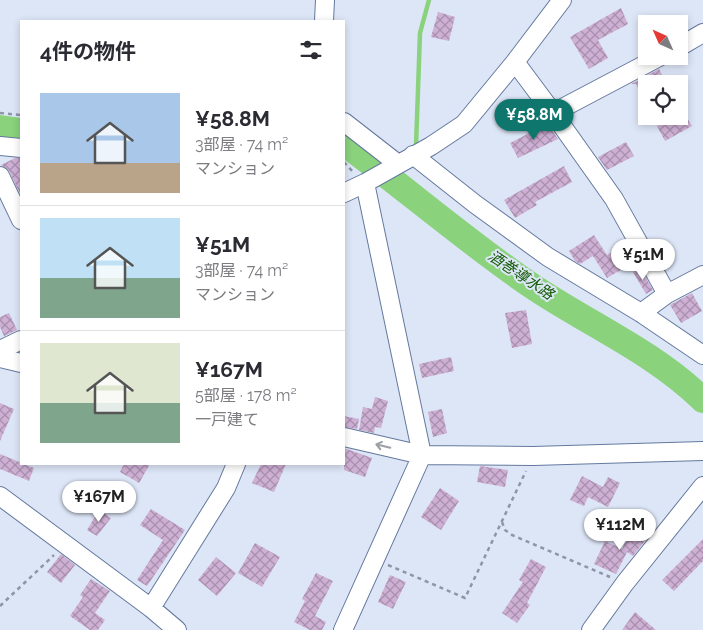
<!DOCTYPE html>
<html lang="ja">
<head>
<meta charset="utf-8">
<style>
	:root { --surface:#fff; --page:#f7f7f7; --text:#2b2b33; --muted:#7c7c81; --line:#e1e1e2; --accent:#0f766e }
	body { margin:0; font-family:Raleway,"Noto Sans JP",sans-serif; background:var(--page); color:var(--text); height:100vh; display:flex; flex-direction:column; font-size:19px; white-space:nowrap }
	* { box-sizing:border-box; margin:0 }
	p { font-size:16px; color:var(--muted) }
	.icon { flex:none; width:28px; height:28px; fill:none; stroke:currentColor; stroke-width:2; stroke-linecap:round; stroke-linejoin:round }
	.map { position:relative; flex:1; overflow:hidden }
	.side { position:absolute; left:20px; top:20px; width:325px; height:445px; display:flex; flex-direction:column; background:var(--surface); border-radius:0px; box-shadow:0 2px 8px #0003 }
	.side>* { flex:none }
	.needle { width:32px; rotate:315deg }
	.fabs { position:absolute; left:638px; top:15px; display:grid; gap:10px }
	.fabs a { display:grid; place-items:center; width:50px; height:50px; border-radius:0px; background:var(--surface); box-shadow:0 2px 8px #0003; font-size:25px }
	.price { position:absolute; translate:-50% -42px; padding:0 11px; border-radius:18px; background:#fff; color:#222; font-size:16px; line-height:32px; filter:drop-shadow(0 1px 2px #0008) }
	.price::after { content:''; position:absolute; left:50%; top:30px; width:15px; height:11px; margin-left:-8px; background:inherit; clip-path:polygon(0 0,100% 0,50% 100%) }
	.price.current { background:var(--accent); color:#fff }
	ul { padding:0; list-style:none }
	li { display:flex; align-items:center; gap:15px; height:125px; padding:0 20px }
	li+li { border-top:1px solid var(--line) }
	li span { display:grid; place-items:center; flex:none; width:140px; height:100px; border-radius:0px; color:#555 }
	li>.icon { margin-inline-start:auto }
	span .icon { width:60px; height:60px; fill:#fffc; stroke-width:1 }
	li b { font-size:21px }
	h2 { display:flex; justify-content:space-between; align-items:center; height:60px; padding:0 20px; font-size:21px }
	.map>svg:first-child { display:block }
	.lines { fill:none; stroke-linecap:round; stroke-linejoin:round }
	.stream { stroke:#8ad27c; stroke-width:4.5 }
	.river { stroke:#8ad27c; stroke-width:26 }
	.building { fill:url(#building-cross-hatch) }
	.minor-casing { stroke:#64799e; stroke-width:20 }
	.path { stroke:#8d96a7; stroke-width:2.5; stroke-dasharray:4 4; stroke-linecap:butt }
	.minor { stroke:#fff; stroke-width:18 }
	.oneway { stroke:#9ca0a6 }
	.labels { text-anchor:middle; stroke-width:4; stroke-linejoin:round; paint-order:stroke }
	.water-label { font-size:15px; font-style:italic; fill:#125900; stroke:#dde6f7 }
</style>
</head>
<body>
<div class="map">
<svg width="703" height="630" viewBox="0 0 703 630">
	<defs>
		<pattern id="building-cross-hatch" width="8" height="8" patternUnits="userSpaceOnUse" patternTransform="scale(1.25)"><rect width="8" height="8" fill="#cfb0d5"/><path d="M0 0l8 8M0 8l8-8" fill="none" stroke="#a88fae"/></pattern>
	</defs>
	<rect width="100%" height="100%" fill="#dde6f7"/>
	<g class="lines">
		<path class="stream" d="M419,144L416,146L420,33L429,0"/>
		<path class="river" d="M0,128L21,131
			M344,143C406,189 465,240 529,284C586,323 653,351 703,400"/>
	</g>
	<path class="building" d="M621,8L628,24L598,40L608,58L589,69L570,37Z
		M438,12L455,17L449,41L431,37Z
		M659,69L667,84H646V103L636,84H631Z
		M683,111L692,126L665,141L657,126L673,116H679V113Z
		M547,124L558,139L518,158L510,143Z
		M626,142L634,156L607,170L598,157Z
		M15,158H21V196L9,171L1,165Z
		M564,166L572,182L535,202L537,205L515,218L504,200Z
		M594,235L607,255L623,245L634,262L607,278L593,256L580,264L575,261L569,251Z
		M640,268L653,290L646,294L633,272Z
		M692,293L702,311L681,323L670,305Z
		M526,310L532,344L512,348L505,313Z
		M9,313L17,330L4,336L0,327V317Z
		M451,357L454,371L422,378L419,364Z
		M375,397L388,401L381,428L375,427L374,433L359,430L363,407L372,409Z
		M0,403L14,409L0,441Z
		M442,409L447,433L433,437L428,412Z
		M344,416L359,419L357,429L344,427Z
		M344,448L372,458L365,477L344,470Z
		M0,454L34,468L29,481L0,469Z
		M124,464H150L139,483L120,472Z
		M261,464H286L274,492L252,483Z
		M480,466L508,470L505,487L477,482Z
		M582,476L603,487L608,477L620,483L608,507L588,497L584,506L570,500Z
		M440,488L459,501L441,530L421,517Z
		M151,509L185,530L147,586L137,580L163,540L140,525Z
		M99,510L111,518L97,536L87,530Z
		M633,526L648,534L644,542L633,556L627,552L616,574L594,564L605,541L622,549Z
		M703,539V561L674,591L662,580Z
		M255,543L280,557L262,587L238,573Z
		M61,554L75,565L61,583L47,572Z
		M216,557L236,573L217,596L198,580Z
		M531,559L546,567L527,603L530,605L517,623L502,613L523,582L519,580Z
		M316,573L333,581L315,616L326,622L322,630H310L294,622L305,601L302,599Z
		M390,575L406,582L393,609L378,602Z
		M91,579L110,591L95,613L105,620L98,630H90L70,616L83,597L80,595Z
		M635,612L656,630H622Z"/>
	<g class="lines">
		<defs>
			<path id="minor" d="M324,21L325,0
				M679,47L703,33
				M515,62L553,113L661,56
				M553,113L614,199L667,294
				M344,122L398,164
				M0,146L21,148
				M413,155L475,204L548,257L641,313L703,355
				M0,176L21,220
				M344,193L365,183L431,146L464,124L515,62L562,0
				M641,313L667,294L703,275
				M0,350L21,340
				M0,358L21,363
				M344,437L422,455L533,456L703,451
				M0,496L151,608L177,630
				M151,608L226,488L236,464
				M343,630L422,455L365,183
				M591,630L625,583L703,486"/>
		</defs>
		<use href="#minor" class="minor-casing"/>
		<path class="path" d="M0,113L21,115
			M344,162L353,172
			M502,522L505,530L512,535L610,577
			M388,565L465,598L526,471
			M0,606L54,555"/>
		<use href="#minor" class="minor"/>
	</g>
	<defs><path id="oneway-shaft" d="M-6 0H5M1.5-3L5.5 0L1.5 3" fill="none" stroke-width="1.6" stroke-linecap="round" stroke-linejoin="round" transform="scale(1.25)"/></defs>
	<use class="oneway" href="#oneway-shaft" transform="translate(383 446) rotate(-167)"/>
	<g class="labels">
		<g class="water-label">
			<text transform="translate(521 275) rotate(34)" y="5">酒巻導水路</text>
		</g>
	</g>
</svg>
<div class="fabs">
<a><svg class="needle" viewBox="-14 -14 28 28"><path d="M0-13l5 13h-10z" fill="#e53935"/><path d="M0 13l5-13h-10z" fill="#7c7c81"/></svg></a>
<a><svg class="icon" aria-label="locate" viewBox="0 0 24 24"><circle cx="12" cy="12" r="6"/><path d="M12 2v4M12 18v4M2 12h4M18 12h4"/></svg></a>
</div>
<b class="price current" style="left:534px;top:141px">¥58.8M</b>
<b class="price" style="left:643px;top:281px">¥51M</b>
<b class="price" style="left:99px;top:523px">¥167M</b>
<b class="price" style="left:620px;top:551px">¥112M</b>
<section class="side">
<h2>4件の物件<svg class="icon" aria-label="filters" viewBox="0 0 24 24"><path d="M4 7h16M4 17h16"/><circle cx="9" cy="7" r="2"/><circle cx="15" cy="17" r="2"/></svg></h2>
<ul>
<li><span style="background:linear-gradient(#a9c7e8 70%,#b9a48a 0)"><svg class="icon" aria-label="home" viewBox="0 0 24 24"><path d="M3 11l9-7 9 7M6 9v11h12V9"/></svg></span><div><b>¥58.8M</b><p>3部屋 · 74 m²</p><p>マンション</p></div></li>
<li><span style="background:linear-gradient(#bfe0f5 60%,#7fa58c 0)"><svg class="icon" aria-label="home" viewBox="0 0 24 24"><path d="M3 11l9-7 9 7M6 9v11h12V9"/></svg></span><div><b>¥51M</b><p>3部屋 · 74 m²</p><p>マンション</p></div></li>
<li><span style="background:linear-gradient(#dfe7d0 60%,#7fa58c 0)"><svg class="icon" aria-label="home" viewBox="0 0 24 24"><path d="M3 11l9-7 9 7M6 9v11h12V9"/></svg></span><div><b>¥167M</b><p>5部屋 · 178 m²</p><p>一戸建て</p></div></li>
</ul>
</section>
</div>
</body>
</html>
